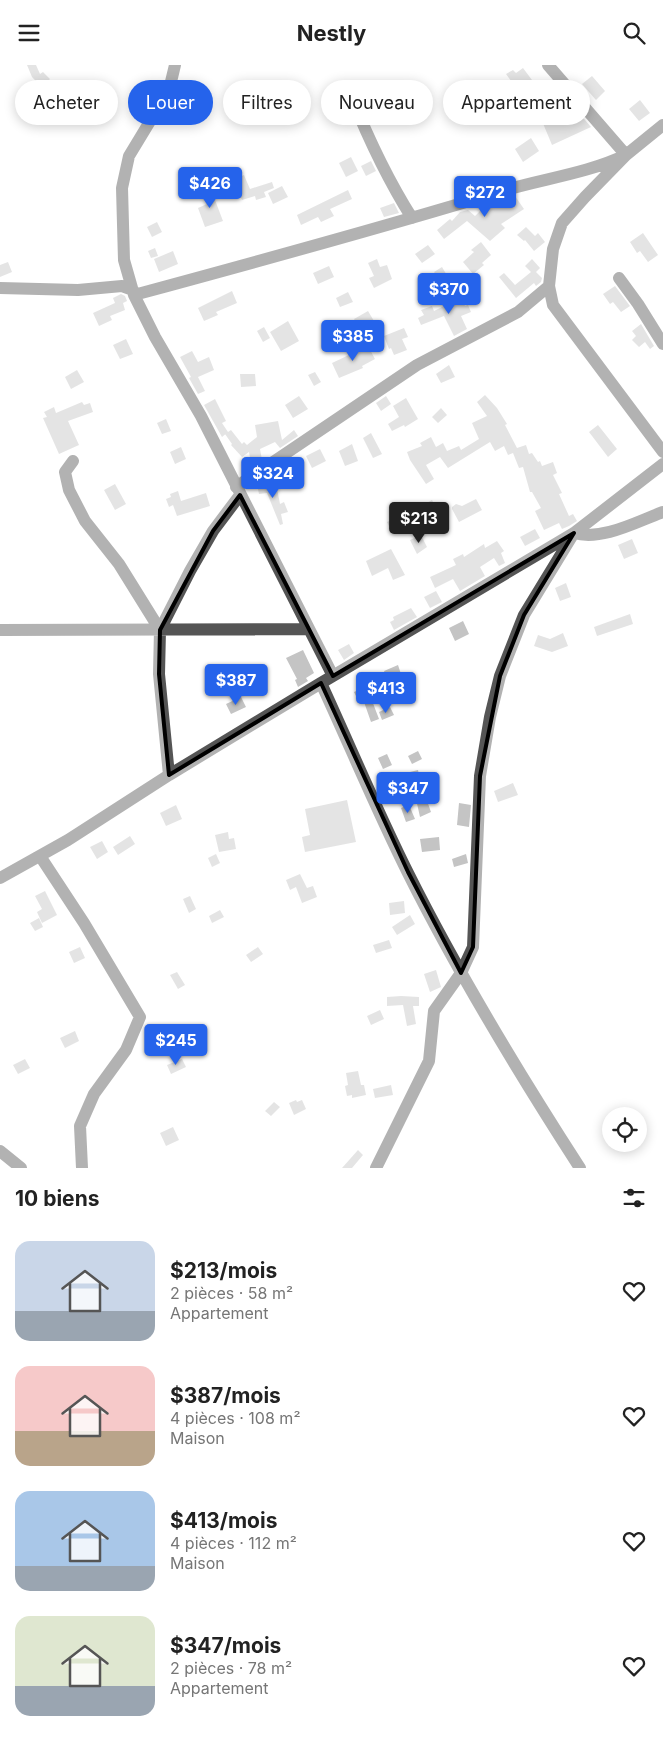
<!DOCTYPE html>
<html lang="fr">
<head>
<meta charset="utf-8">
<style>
	:root { --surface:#fff; --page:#f6f6f6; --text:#222; --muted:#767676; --accent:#2563eb }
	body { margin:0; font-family:Inter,sans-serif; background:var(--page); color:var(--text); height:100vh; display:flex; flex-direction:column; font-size:19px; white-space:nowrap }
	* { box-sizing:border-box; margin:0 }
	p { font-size:16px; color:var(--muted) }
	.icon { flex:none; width:28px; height:28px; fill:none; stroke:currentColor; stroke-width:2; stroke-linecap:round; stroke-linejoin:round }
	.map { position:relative; height:1103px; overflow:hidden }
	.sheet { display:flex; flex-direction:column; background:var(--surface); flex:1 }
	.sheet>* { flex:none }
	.guide { position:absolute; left:15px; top:15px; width:634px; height:45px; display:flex; gap:10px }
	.tools { position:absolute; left:602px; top:1042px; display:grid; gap:10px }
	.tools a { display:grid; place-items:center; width:45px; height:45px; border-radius:50%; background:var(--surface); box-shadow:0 2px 12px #0003; font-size:25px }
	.price { position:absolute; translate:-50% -42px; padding:0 11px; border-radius:5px; background:var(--accent); color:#fff; font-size:16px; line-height:32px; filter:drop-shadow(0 1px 2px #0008) }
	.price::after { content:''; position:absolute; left:50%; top:30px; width:15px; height:11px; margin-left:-8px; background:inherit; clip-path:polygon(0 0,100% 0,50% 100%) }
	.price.selected { background:#222; color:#fff }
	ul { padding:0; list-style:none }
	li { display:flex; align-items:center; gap:15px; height:125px; padding:0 15px }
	li span { display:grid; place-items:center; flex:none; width:140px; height:100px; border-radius:15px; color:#555 }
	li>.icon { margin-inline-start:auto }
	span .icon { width:60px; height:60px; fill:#fffc; stroke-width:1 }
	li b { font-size:21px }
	h2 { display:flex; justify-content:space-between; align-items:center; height:60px; padding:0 15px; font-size:21px }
	.pill { padding:0 18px; border-radius:22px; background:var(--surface); box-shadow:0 2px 12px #0003; font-size:18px; line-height:45px }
	.pill.selected { background:var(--accent); color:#fff }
	header { display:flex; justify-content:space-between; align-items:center; height:65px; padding:0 15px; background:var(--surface); font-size:22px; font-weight:700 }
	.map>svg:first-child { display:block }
	.building { fill:#c4c4c4 }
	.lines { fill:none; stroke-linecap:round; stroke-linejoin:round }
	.minor { stroke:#555; stroke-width:12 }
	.marked { fill:none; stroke:#000; stroke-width:4; stroke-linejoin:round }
</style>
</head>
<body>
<header><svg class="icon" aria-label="menu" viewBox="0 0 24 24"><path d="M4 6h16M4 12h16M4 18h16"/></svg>Nestly<svg class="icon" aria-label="search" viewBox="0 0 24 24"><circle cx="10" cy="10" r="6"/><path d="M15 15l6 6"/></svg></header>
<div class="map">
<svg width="663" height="1103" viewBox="0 0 663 1103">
	<rect width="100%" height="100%" fill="#fff"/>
	<path class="building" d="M27,0H36L40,9L43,7L50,14L45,19L49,27L47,28L32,12Z
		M523,3L532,15L516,23L506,9L513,5L516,8Z
		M592,11L605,26L596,35L582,19Z
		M568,35L591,62L552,80L542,56L569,46L564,37Z
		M640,35L650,48L639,56L629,44Z
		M531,73L539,86L523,97L515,84Z
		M351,92L358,106L346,112L339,98Z
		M371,96L376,106L366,111L361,101Z
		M244,110L250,124L272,117L274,123L264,127L266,132L256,135L255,131L242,135L233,115Z
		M282,121L288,132L273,139L268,128Z
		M210,122L223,156L205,162L198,143L207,139L201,126Z
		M348,125L352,134L330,144L334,151L321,157L318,152L301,160L297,150Z
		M515,131L524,144L501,159L505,163L490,176L467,156L444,174L437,165L450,154L452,156L460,147L468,145L475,151L485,141L486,143L493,137Z
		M394,138L399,148L384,152L380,143Z
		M157,157L162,167L152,172L147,162Z
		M526,162L535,171L538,168L545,177L534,186L525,175L524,176L517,170Z
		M643,168L658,190L648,197L640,186L637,188L630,177Z
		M481,177L491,190L482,198L484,200L473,209L463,197L474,187L471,185Z
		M428,180L435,189L422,198L415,189Z
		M155,183L158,191L151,193L148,186Z
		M173,186L178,199L159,207L154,194Z
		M377,194L380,202L387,200L392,214L374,223L369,213L374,211L368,198Z
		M532,194L540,203L536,207L542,213L541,217L536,221L534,218L516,233L499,212L504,208L515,220L531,207L525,201Z
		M8,197L12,207L0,212V200Z
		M329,201L334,212L318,219L313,208Z
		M442,202L451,217L444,221L434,207Z
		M615,221L630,241L621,247L613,237L610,239L603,229Z
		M232,226L237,238L216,247L218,250L204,256L198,243Z
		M348,227L353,237L340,242L336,233Z
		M121,229L125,231L127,236L123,238L125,245L110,251L112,255L99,261L93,248L115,238L113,233Z
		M460,229L465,241L468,240L471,247L461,251L467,264L454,271L444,251L421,260L418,253L424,250L421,245L432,241L434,246L452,237L451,233Z
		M368,246L374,256L370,258L374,267L365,272L354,254Z
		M288,256L299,276L281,286L270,267Z
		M641,259L654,281L650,284L645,277L639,282L632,275L636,271L632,266Z
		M264,262L270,273L263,277L257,266Z
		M404,263L408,272L402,274L407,285L394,290L391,283L389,284L384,271Z
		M126,274L133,289L120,294L113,280Z
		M368,281L375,294L362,301L363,303L339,313L332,298Z
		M192,286L198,297L209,292L214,305L198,312L205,326L198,329L189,313L191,312L180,292Z
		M449,300L455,312L441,318L436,309Z
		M77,305L84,317L71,324L65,312Z
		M315,307L321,317L314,321L308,310Z
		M240,309H255L256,321L241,322Z
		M485,330L497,343L507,359L505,360L517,383L526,380L529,389L532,388L538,397L540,396L542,401L553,397L557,408L553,410L562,428L559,429L569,451L573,449L577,456L569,461L562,464L559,458L544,465L535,446L541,443L532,427H530L523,402L519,403L513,388L508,390L504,381L495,386L490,377L448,403L440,392L426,400L434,414L426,419L410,395L407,387L422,381L420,378L431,372L436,382L443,378L447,386L459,381L461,385L479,374L472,358L487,351L477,337Z
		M299,331L308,344L293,353L285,340Z
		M386,331L391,339L381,346L376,338Z
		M406,333L418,354L405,362L404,360L392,366L388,359L399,352L393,341Z
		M215,334L226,356L222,358L228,367L222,372L204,340Z
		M82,337L84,340L90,338L93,347L68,356L79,380L59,389L43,353L47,352L44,347L54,342L56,348Z
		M441,343L447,350L438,358L432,352Z
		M166,354L171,366L162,369L157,358Z
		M278,356L282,375L294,365L298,371L280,383L275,377L260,384L262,395L257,398L251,399L249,387L242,392L231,380L232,379L225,369L231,365L242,379L244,377L247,380L257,372L255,360Z
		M598,360L617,384L608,392L589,367Z
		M371,368L382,389L373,393L363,373Z
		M352,379L358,396L345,401L339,386Z
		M181,382L186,394L175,399L170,387Z
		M320,384L326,396L312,403L306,391Z
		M295,392L301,402L297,404L290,395Z
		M268,417V419L276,418L280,439L284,437L288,447L281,449L283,459L280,460L267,428L259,429L257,419Z
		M115,419L126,439L115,445L104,425Z
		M178,426L181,436L206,428L210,441L177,451L173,440L169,442L166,434L171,432L170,429Z
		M476,434L482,445L459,457L452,444V442L456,439L462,441Z
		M432,435L438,447L421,454L416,444Z
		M400,451L405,462L392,467L387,457Z
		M535,464L540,473L525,481L520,472Z
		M421,470L427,482L417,489L410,475Z
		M632,474L638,488L624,494L618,480Z
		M497,476L504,486L501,488L505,498L499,501L494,493L480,502L485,511L460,526L453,514L435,523L430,512L456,500L453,494L463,489L464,492L484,479L485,483Z
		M391,484L405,510L393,515L388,503L372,511L366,496Z
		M566,518L571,532L560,536L555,523Z
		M436,526L442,537L430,543L424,532Z
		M411,543L417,552L394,565L390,557L394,555L393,552Z
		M630,549L633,559L597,571L594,562Z
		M463,556L469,569L455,576L449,563Z
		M563,568L568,581L552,587L534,581L538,570L550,574Z
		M349,579L354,588L344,595L338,585Z
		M303,585L314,608L306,613L308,616L298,622L295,615L297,614L286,593Z
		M398,600L401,609L387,614L384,606Z
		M367,621L373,632L371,633L379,654L371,657L364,637L360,639L354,627Z
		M241,632L246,642L231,649L226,639Z
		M390,642L394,650L382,655L379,647Z
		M418,686L422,694L412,699L408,691Z
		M387,689L392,700L383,704L378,693Z
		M418,705L424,734L426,733L431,747L420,752L410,707Z
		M513,718L518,730L498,737L494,726Z
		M347,735L356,777L305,787L302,772L310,770L305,744Z
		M459,738L471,740L469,762L457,760Z
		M176,740L182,754L166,761L160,748Z
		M409,740L415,754L406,757L401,743Z
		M228,767L229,774L234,773L236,784L219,787L215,770Z
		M130,771L135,779L118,790L113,782Z
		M439,772L440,785L422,787L420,774Z
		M102,776L108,787L97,794L90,782Z
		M216,789L220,798L212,802L208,793Z
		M466,789L468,798L454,802L452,794Z
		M300,809L307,823L313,821L317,832L302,838L296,822L290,825L286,815Z
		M45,826L57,850L42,858L37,847L42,844L35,831Z
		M190,831L196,844L189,848L183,834Z
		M404,836L405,848L390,850L389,838Z
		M220,845L224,852L212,858L209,851Z
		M410,850L415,859L397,870L392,862Z
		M39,853L43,862L35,866L30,858Z
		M389,875L392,883L376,888L373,880Z
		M80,882L85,893L74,898L69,887Z
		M258,882L263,889L251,897L246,890Z
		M436,905L441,922L430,927L424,909Z
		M177,907L185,920L178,924L170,910Z
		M401,931L419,932V941H413L416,959L407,961L403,940L387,941V932Z
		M380,945L384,954L371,960L367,951Z
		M75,966L79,976L65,983L60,973Z
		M25,994L30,1003L18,1009L13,1000Z
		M182,994L186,1002L171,1009L167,1000Z
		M358,1006L361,1020H364L366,1030L352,1033V1030L347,1031L345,1021L348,1020L346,1008Z
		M391,1020L393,1030L375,1033L373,1024Z
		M296,1035L297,1037L302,1035L306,1044L294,1050L289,1038Z
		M274,1037L280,1042L271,1051L265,1046Z
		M173,1062L179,1075L166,1081L160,1068Z
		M358,1085L363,1090L352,1103H342Z"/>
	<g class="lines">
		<path class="minor" d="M175,0L169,25L129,91L122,123L124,195L134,230L155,272L201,351L333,611
			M352,33C369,75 388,115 412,153
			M663,60L626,90L585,132L562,158L553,184L549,221L553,240L663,387
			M619,213L638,239L663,279
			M0,223L78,225L122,221L133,225
			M134,230C256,197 378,164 499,127C541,114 586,109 626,90L548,0
			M73,396L65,407L69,425L85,456L119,499L160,565
			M236,422L417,300L518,247L549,221
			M0,565L309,564
			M169,710L159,609L160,565L190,506L213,466L240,430
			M40,791L84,858L140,952L126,985L94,1029L80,1061L82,1103
			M0,813L68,775L169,710L321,618
			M0,1086L21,1103
			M376,1103L429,996L434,946L461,908L473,882L480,711L490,652L500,611L524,550L574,468C602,476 636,457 663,447
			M580,1103C518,1007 459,910 408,808C377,746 350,681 321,618L574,468L663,399"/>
	</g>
	<path d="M0 0H663V1103H0ZM240,430L333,611L574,468L524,550L500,611L480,711L473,882L461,908L408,807L321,618L169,710L159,609L160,565L213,466Z" fill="#fff" fill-opacity=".55" fill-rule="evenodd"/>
	<path class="marked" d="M240,430L333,611L574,468L524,550L500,611L480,711L473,882L461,908L408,807L321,618L169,710L159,609L160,565L213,466Z"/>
</svg>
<div class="tools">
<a><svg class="icon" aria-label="locate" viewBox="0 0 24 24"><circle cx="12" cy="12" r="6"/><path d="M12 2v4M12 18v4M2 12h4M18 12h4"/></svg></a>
</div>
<b class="price" style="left:210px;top:144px">$426</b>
<b class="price" style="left:485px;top:153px">$272</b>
<b class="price" style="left:449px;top:250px">$370</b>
<b class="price" style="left:353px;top:297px">$385</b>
<b class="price" style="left:273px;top:434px">$324</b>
<b class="price selected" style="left:419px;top:479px">$213</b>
<b class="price" style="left:236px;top:641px">$387</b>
<b class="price" style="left:386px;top:649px">$413</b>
<b class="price" style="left:408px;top:749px">$347</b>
<b class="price" style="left:176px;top:1001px">$245</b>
<div class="guide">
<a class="pill">Acheter</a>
<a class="pill selected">Louer</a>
<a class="pill">Filtres</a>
<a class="pill">Nouveau</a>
<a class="pill">Appartement</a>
</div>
</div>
<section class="sheet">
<h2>10 biens<svg class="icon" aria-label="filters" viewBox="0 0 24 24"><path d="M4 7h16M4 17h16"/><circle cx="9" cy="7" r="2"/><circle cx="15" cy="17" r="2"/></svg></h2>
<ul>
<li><span style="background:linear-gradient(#c9d6e8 70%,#9aa5b1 0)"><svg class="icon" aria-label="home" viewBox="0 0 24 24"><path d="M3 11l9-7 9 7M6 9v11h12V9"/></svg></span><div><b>$213/mois</b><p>2 pièces · 58 m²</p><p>Appartement</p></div><svg class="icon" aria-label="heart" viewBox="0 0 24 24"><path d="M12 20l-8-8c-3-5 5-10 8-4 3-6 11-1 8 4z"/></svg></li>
<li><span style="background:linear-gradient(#f6c9c9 65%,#b9a48a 0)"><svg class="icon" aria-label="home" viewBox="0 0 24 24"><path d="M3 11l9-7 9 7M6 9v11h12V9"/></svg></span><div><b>$387/mois</b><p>4 pièces · 108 m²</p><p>Maison</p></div><svg class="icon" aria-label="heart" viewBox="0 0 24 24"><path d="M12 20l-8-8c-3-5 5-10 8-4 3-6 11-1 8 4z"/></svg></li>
<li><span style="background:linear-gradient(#a9c7e8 75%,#9aa5b1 0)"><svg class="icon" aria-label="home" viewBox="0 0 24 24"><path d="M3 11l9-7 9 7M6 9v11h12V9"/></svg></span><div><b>$413/mois</b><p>4 pièces · 112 m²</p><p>Maison</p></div><svg class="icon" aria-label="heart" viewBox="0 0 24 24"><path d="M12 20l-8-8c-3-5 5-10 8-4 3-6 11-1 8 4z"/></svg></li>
<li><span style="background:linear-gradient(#dfe7d0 70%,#9aa5b1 0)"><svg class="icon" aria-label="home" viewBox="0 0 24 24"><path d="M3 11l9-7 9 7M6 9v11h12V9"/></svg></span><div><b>$347/mois</b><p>2 pièces · 78 m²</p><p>Appartement</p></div><svg class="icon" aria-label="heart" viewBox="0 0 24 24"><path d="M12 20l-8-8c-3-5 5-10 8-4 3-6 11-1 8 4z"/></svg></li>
</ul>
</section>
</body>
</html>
